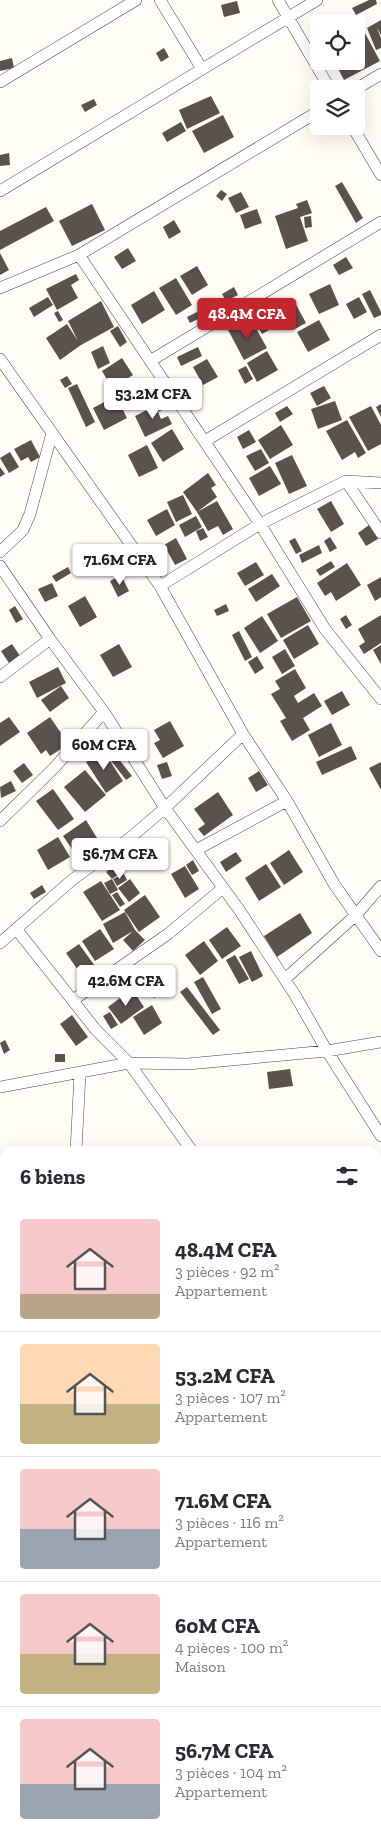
<!DOCTYPE html>
<html lang="fr">
<head>
<meta charset="utf-8">
<style>
	:root { --surface:#fff; --page:#f7f7f7; --text:#2b2b33; --muted:#7c7c81; --line:#e1e1e2; --accent:#c4262e }
	body { margin:0; font-family:"Zilla Slab",serif; background:var(--page); color:var(--text); height:100vh; display:flex; flex-direction:column; font-size:19px; white-space:nowrap }
	* { box-sizing:border-box; margin:0 }
	p { font-size:16px; color:var(--muted) }
	.icon { flex:none; width:28px; height:28px; fill:none; stroke:currentColor; stroke-width:2; stroke-linecap:round; stroke-linejoin:round }
	.map { position:relative; flex:1; overflow:hidden }
	.drawer { position:absolute; left:0px; top:1146px; width:381px; height:696px; display:flex; flex-direction:column; background:var(--surface); border-radius:15px 15px 0 0; box-shadow:0 5px 20px #0002 }
	.drawer>* { flex:none }
	.controls { position:absolute; left:310px; top:15px; display:grid; gap:10px }
	.controls a { display:grid; place-items:center; width:55px; height:55px; border-radius:5px; background:var(--surface); box-shadow:0 5px 20px #0002; font-size:25px }
	.price { position:absolute; translate:-50% -42px; padding:0 11px; border-radius:5px; background:#fff; color:#222; font-size:16px; line-height:32px; filter:drop-shadow(0 1px 2px #0008) }
	.price::after { content:''; position:absolute; left:50%; top:30px; width:15px; height:11px; margin-left:-8px; background:inherit; clip-path:polygon(0 0,100% 0,50% 100%) }
	.price.selected { background:var(--accent); color:#fff }
	ul { padding:0; list-style:none }
	li { display:flex; align-items:center; gap:15px; height:125px; padding:0 20px }
	li+li { border-top:1px solid var(--line) }
	li span { display:grid; place-items:center; flex:none; width:140px; height:100px; border-radius:5px; color:#555 }
	li>.icon { margin-inline-start:auto }
	span .icon { width:60px; height:60px; fill:#fffc; stroke-width:1 }
	li b { font-size:21px }
	h2 { display:flex; justify-content:space-between; align-items:center; height:60px; padding:0 20px; font-size:21px }
	.map>svg:first-child { display:block }
	.building { fill:#5a524d }
	.lines { fill:none; stroke-linecap:round; stroke-linejoin:round }
	.street-casing { stroke:#444; stroke-width:12 }
	.street { stroke:#fff; stroke-width:11 }
</style>
</head>
<body>
<div class="map">
<svg width="381" height="1842" viewBox="0 0 381 1842">
	<rect width="100%" height="100%" fill="#fffdf5"/>
	<path class="building" d="M369,0H376L377,4L356,15L352,8Z
		M237,1L240,13L224,17L221,5Z
		M381,20V35L377,28L381,38V48L376,50L367,28Z
		M359,22L380,61L344,80L334,61H356V23Z
		M164,48L169,57L161,62L156,53Z
		M12,58L14,68L0,71V61Z
		M211,96L220,113L187,129L179,110Z
		M94,99L97,105L85,112L81,105Z
		M223,115L234,137L204,153L192,131Z
		M181,122L186,131L167,142L162,133Z
		M9,153L10,165L0,166V155Z
		M342,182L363,218L356,223L335,186Z
		M221,190L227,194L222,201L216,196Z
		M241,192L249,207L236,213L228,198Z
		M307,200L312,213L300,217L308,241L286,249L275,216L298,208L296,204Z
		M92,204L105,230L72,246L59,221Z
		M46,207L54,221L0,250V231Z
		M257,209L262,223L245,229L240,215Z
		M311,216L312,227L305,228L304,217Z
		M174,220L181,232L169,239L163,227Z
		M128,248L136,261L122,269L114,257Z
		M0,253L9,270L0,275Z
		M346,257L353,268L339,275L333,265Z
		M197,266L208,285L192,295L180,276Z
		M76,274L79,280L71,285L78,298L57,310L46,289Z
		M176,278L192,305L176,315L159,288Z
		M330,284L339,305L319,314L309,294Z
		M234,287L238,295L226,301L222,294Z
		M370,290L381,312V315L374,318L362,294Z
		M154,291L165,310L142,324L131,305Z
		M48,297L53,305L34,317L29,308Z
		M359,297L367,312L354,319L346,304Z
		M220,298L222,303L212,308L210,303Z
		M293,299L306,323L293,330L280,306Z
		M101,301L114,327L81,345L60,360L46,338L67,324L78,341L68,321Z
		M263,306L270,318L264,321L269,330L262,334L250,312Z
		M58,311L63,320L59,322L54,313Z
		M197,312L200,318L190,323L187,317Z
		M319,320L330,340L308,352L297,332Z
		M239,322L242,328L253,323L267,348L244,360L227,328Z
		M118,326L127,342L120,347L110,331Z
		M103,346L110,363L98,369L91,352Z
		M198,347L202,356L181,366L177,357Z
		M267,351L278,370L257,382L247,363Z
		M122,358L133,375L112,388L102,371Z
		M207,359L218,377L203,385L193,367Z
		M246,366L253,379L245,384L238,370Z
		M67,376L72,384L65,388L60,380Z
		M77,384L95,422L86,427L68,388Z
		M324,386L331,398L317,406L310,393Z
		M198,393L201,401L194,404L191,395Z
		M116,396L127,418L104,430L93,408Z
		M335,401L342,420L318,429L311,409Z
		M163,402L166,408L158,412L161,419L168,416L172,424L145,437L135,416Z
		M381,404V417L376,407Z
		M287,406L293,414L280,422L275,413Z
		M371,406L381,425V444L368,451L349,417Z
		M347,420L366,453L358,458L355,452L342,460L326,431Z
		M281,425L293,445L270,459L258,440Z
		M172,429L184,449L163,462L151,443Z
		M249,430L256,442L243,449L237,437Z
		M31,440L40,457L31,462L28,457L21,461L14,449Z
		M147,445L158,468L139,477L128,455Z
		M261,449L269,463L255,471L246,456Z
		M10,452L19,467L9,473L0,458Z
		M292,455L307,486L289,494L275,463Z
		M270,466L281,484L259,496L249,478Z
		M0,467L5,474L0,477Z
		M208,473L216,485L211,488L217,497L197,512L183,492Z
		M183,495L192,514L176,522L167,502Z
		M217,501L233,529L223,535L218,526L208,531L197,512Z
		M331,501L344,524L331,532L317,509Z
		M167,509L175,525L156,536L147,520Z
		M196,516L202,527L185,537L179,525Z
		M369,525L378,539L366,546L358,533Z
		M203,528L208,537L200,541L196,531Z
		M330,537L337,548L330,552L324,541Z
		M176,538L187,559L175,565L164,545Z
		M295,538L302,551L296,554L289,541Z
		M319,545L322,553L302,563L299,555Z
		M331,561L335,567L320,576L316,570Z
		M256,562L264,575L245,586L237,573Z
		M347,563L361,585L336,601L331,592L325,596L317,583Z
		M68,567L71,573L56,582L52,576Z
		M272,574L280,586L256,602L248,589Z
		M121,575L129,591L118,597L110,581Z
		M381,577V597L375,601L367,585Z
		M52,583L58,596L45,602L38,589Z
		M85,596L97,617L80,627L68,606Z
		M297,597L311,621L281,638L267,614Z
		M226,604L229,611L217,616L214,610Z
		M15,606L23,619L16,623L9,610Z
		M346,615L352,625L346,629L340,619Z
		M381,615V643L364,654L359,646L365,642L358,629Z
		M262,616L278,641L260,653L244,628Z
		M308,625L319,644L294,659L283,640Z
		M239,631L252,657L245,661L232,635Z
		M12,644L20,656L9,663L1,651Z
		M119,644L132,667L113,677L100,655Z
		M381,645V664L373,650Z
		M285,649L295,666L282,674L272,657Z
		M257,656L264,668L255,674L248,662Z
		M58,667L66,683L37,698L29,682Z
		M295,669L306,688L294,696L298,703L314,693L322,706L303,718L310,730L292,741L280,721L286,718L271,694L280,689L275,681Z
		M61,686L69,698L50,712L41,700Z
		M342,691L350,705L332,715L324,701Z
		M9,717L20,732L0,746V723Z
		M50,717L72,749L64,754L61,749L50,756L46,750L41,754L27,733Z
		M170,721L184,746L163,758L154,743L160,740L154,730Z
		M331,723L342,745L319,757L308,735Z
		M351,746L357,759L322,775L316,762Z
		M111,749L132,776L126,780L105,753Z
		M103,750L123,781L106,793L86,762Z
		M167,762L172,776L162,779L157,765Z
		M381,762V790L369,768Z
		M24,763L33,775L22,783L13,771Z
		M85,770L106,795L85,812L64,787Z
		M259,771L268,785L256,792L248,778Z
		M11,781L16,791L1,798L0,787Z
		M53,789L74,819L58,830L36,801Z
		M218,792L233,815L204,836L198,829L205,824L194,809Z
		M86,820L97,838L90,843L96,852L81,862L63,836Z
		M58,837L70,857L48,870L37,850Z
		M289,850L303,872L284,885L270,863Z
		M236,852L242,861L226,872L220,862Z
		M193,860L199,871L192,875L186,865Z
		M116,864L122,872L112,879L106,872Z
		M266,864L281,887L259,901L245,878Z
		M185,866L199,889L185,898L171,874Z
		M124,874L127,880L117,886L113,879Z
		M112,879L118,890L110,894L104,883Z
		M130,879L140,893L129,902L118,888Z
		M101,881L120,910L102,921L83,892Z
		M42,885L46,892L34,899L30,893Z
		M117,892L125,904L120,907L112,895Z
		M145,895L160,917L139,932L124,910Z
		M125,912L135,930L145,940L133,951L123,940L133,931L113,943L103,924Z
		M300,913L312,933L277,957L264,936Z
		M227,927L241,946L222,959L209,940Z
		M100,929L114,949L95,961L82,941Z
		M204,941L218,961L200,975L185,955Z
		M79,944L100,973L87,983L66,953Z
		M251,951L263,976L252,982L239,957Z
		M235,955L249,979L239,984L226,960Z
		M135,977L141,988L135,991L129,980Z
		M159,977L167,990L154,998L146,985Z
		M203,977L221,1009L212,1014L194,982Z
		M187,987L220,1030L213,1035L180,992Z
		M132,989L144,1007L121,1024L108,1007Z
		M152,1005L162,1023L144,1035L133,1017Z
		M110,1012L118,1025L111,1029L103,1016Z
		M72,1015L88,1037L76,1046L60,1024Z
		M5,1040L10,1050L4,1054L0,1043Z
		M55,1054H65V1062H55Z
		M290,1069L293,1086L269,1089L267,1072Z"/>
	<g class="lines">
		<defs>
			<path id="street" d="M160,0L202,69
				M278,0L330,89
				M0,82L136,0
				M356,89L381,74
				M352,126L381,175
				M0,191L317,0
				M79,255L260,524L325,629L381,699
				M0,288L79,255L319,111
				M0,359L160,586L243,734L287,801L334,884L381,951
				M150,361L381,222
				M205,441L381,335
				M346,481L381,533
				M0,552L23,530L30,514L52,433
				M0,566L50,639L104,712L165,808L240,911L295,995L327,1051L381,1136
				M160,586L260,524L346,481L381,483
				M0,677L50,639
				M0,821L54,768L104,712
				M196,850L287,801
				M17,930L96,1030L129,1063L192,1151
				M0,943L72,880L130,838L165,808L243,734
				M285,979L355,916L381,886
				M73,1000L168,934L223,888
				M0,1087L129,1063L188,1064L327,1051L381,1042
				M76,1151L80,1073
				M0,1219L5,1206
				M0,1226L5,1233
				M376,1258L381,1255
				M0,1382L5,1388
				M376,1384L381,1380
				M0,1415L5,1411
				M376,1515L381,1511
				M0,1541L5,1537
				M0,1663L5,1659
				M376,1678L381,1674
				M376,1804H381
				M0,1816L5,1812
				M121,1838L125,1842
				M252,1838L256,1842"/>
		</defs>
		<use href="#street" class="street-casing"/>
		<use href="#street" class="street"/>
	</g>
</svg>
<div class="controls">
<a><svg class="icon" aria-label="locate" viewBox="0 0 24 24"><circle cx="12" cy="12" r="6"/><path d="M12 2v4M12 18v4M2 12h4M18 12h4"/></svg></a>
<a><svg class="icon" aria-label="layers" viewBox="0 0 24 24"><path d="M12 4l9 5-9 5-9-5zM3 14l9 5 9-5"/></svg></a>
</div>
<b class="price selected" style="left:247px;top:340px">48.4M CFA</b>
<b class="price" style="left:153px;top:420px">53.2M CFA</b>
<b class="price" style="left:120px;top:586px">71.6M CFA</b>
<b class="price" style="left:104px;top:771px">60M CFA</b>
<b class="price" style="left:120px;top:880px">56.7M CFA</b>
<b class="price" style="left:126px;top:1007px">42.6M CFA</b>
<section class="drawer">
<h2>6 biens<svg class="icon" aria-label="filters" viewBox="0 0 24 24"><path d="M4 7h16M4 17h16"/><circle cx="9" cy="7" r="2"/><circle cx="15" cy="17" r="2"/></svg></h2>
<ul>
<li><span style="background:linear-gradient(#f6c9c9 75%,#b9a48a 0)"><svg class="icon" aria-label="home" viewBox="0 0 24 24"><path d="M3 11l9-7 9 7M6 9v11h12V9"/></svg></span><div><b>48.4M CFA</b><p>3 pièces · 92 m²</p><p>Appartement</p></div></li>
<li><span style="background:linear-gradient(#ffd9b3 60%,#c2b280 0)"><svg class="icon" aria-label="home" viewBox="0 0 24 24"><path d="M3 11l9-7 9 7M6 9v11h12V9"/></svg></span><div><b>53.2M CFA</b><p>3 pièces · 107 m²</p><p>Appartement</p></div></li>
<li><span style="background:linear-gradient(#f6c9c9 60%,#9aa5b1 0)"><svg class="icon" aria-label="home" viewBox="0 0 24 24"><path d="M3 11l9-7 9 7M6 9v11h12V9"/></svg></span><div><b>71.6M CFA</b><p>3 pièces · 116 m²</p><p>Appartement</p></div></li>
<li><span style="background:linear-gradient(#f6c9c9 60%,#c2b280 0)"><svg class="icon" aria-label="home" viewBox="0 0 24 24"><path d="M3 11l9-7 9 7M6 9v11h12V9"/></svg></span><div><b>60M CFA</b><p>4 pièces · 100 m²</p><p>Maison</p></div></li>
<li><span style="background:linear-gradient(#f6c9c9 65%,#9aa5b1 0)"><svg class="icon" aria-label="home" viewBox="0 0 24 24"><path d="M3 11l9-7 9 7M6 9v11h12V9"/></svg></span><div><b>56.7M CFA</b><p>3 pièces · 104 m²</p><p>Appartement</p></div></li>
</ul>
</section>
</div>
</body>
</html>
